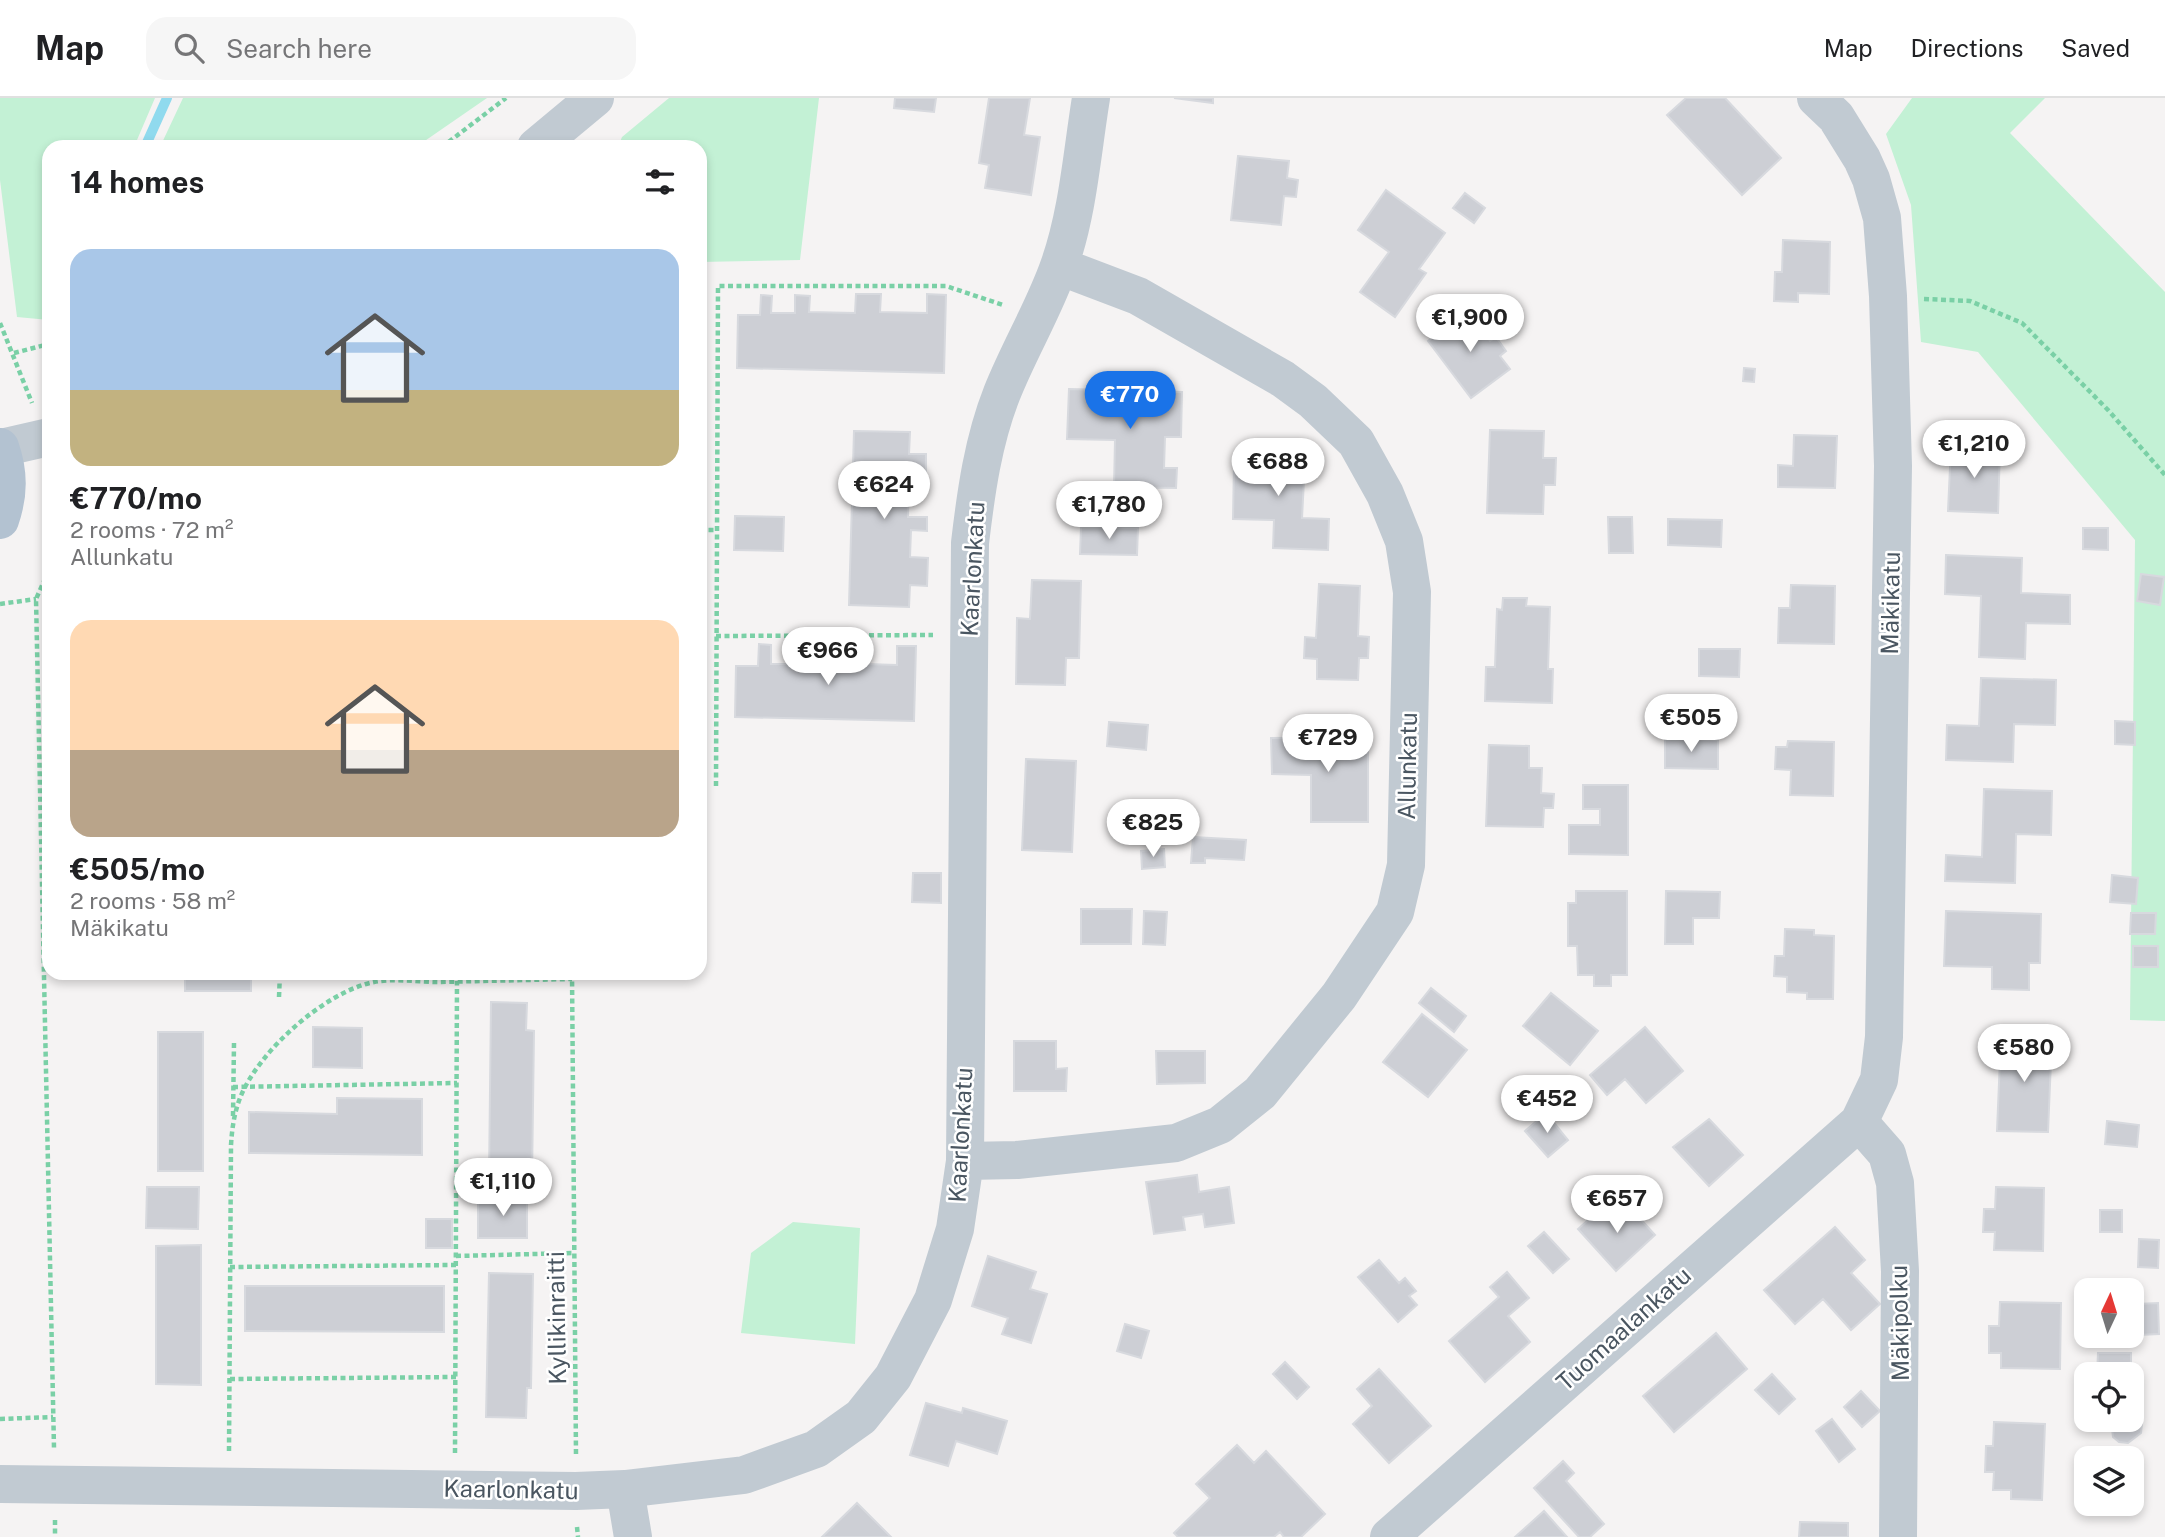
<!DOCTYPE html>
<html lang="en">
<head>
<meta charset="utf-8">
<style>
	:root { --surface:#fff; --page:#f6f6f6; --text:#202124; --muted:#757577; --line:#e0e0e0; --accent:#1a73e8 }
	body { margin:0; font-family:"Public Sans",sans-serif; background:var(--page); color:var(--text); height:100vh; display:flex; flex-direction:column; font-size:26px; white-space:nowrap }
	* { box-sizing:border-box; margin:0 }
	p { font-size:23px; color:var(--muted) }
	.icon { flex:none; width:38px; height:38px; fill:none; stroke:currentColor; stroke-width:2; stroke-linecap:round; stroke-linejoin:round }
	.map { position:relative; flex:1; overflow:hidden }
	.panel { position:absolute; left:42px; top:42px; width:665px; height:840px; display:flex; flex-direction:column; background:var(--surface); border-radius:21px; box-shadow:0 4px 10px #0003 }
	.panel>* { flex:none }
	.needle { width:46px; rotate:4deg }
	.tools { position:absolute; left:2074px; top:1180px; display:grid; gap:14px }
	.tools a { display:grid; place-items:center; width:70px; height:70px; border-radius:14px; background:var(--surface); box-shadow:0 4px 10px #0003; font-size:35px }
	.price { position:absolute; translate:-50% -60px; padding:0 16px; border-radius:24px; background:#fff; color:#222; font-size:23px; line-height:46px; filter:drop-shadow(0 2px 4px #0008) }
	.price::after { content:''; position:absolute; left:50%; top:42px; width:21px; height:16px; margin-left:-10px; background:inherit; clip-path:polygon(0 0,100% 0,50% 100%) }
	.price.on { background:var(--accent); color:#fff }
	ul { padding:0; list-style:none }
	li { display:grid; align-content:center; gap:14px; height:371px; padding:0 28px }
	li span { display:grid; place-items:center; height:217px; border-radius:21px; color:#555 }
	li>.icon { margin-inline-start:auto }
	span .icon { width:126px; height:126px; fill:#fffc; stroke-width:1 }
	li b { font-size:30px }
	h2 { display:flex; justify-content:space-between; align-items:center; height:84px; padding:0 28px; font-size:30px }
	header { display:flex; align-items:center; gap:42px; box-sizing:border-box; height:98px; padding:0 35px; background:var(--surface); border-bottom:2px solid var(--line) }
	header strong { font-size:33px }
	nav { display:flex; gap:38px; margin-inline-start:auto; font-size:24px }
	.search { width:490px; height:63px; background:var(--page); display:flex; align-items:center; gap:18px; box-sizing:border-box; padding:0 24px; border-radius:21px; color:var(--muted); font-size:26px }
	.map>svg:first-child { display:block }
	.green { fill:#c3f1d5 }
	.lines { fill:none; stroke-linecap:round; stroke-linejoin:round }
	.stream { stroke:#90daee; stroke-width:10 }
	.building { fill:#cdcfd5; stroke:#d7d9de; stroke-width:2 }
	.path { stroke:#7ad0a6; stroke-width:4.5; stroke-dasharray:5 3.5; stroke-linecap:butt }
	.minor { stroke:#c1cad2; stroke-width:38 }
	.major { stroke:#b3c2d1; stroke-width:38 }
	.labels { text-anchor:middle; stroke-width:5; stroke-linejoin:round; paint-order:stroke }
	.street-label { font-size:24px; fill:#4a5661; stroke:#fff }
</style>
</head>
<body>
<header>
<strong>Map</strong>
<div class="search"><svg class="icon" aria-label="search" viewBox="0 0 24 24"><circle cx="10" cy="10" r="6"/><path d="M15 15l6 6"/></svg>Search here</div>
<nav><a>Map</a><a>Directions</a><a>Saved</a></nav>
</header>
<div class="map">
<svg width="2165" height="1439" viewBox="0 0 2165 1439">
	<rect width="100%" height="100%" fill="#f5f3f3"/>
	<path class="green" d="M0,0H155L134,49H49V222L17,219L0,82Z
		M183,0H487L416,49H160Z
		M669,0H819L800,162L700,164V49H618L622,39Z
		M1912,0H2045L2010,35L2165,194V923L2130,922L2135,442L1978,254L1921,244L1911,107L1886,36Z
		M793,1124L860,1130L855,1246L741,1235L751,1155Z"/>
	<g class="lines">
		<path class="stream" d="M145,49L167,0"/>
	</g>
	<path class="building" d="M895,0H936L934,14L894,10Z
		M989,0H1030L1024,37L1040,39L1031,97L985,90L989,67L979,65Z
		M1174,0H1213V5Z
		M1686,0H1725L1781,60L1742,97L1667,17Z
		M1238,58L1289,63L1287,80L1298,82L1296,99L1284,98L1281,127L1231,122Z
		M1386,92L1445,135L1419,171L1426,175L1395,219L1360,194L1389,154L1358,132Z
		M1465,95L1485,110L1474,125L1453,110Z
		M1783,142L1830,144L1829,196L1798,195V204L1774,203L1775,174H1782Z
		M856,196H881L880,214L927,215V196L946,197L944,275L737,270L738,217H760L761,197L772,198L771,215H795V197L810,198L809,214L855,215Z
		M1468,213L1490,243L1496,239L1506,253L1500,258L1510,271L1471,300L1428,243Z
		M700,241H704V253H700Z
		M1744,270L1755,271L1754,284L1743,283Z
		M1069,291L1182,294L1181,339H1165L1164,370H1177L1176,390L1114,389L1115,342L1067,341Z
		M700,330H706V346H700Z
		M1490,332L1544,333L1543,360H1556L1555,387H1544L1543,416L1487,415Z
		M854,333L910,334L909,356H926V377H909L908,419H927V433L911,432L910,459L928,460L927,488L910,487L909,509L849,507Z
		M1794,337L1837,338L1835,390L1778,389V367L1793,368Z
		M1258,346L1299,347L1298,382H1304L1302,420L1329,421L1328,452L1273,450L1274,422L1233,421L1234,364L1257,365Z
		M1951,348L2000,350L1998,415L1948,413Z
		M700,376H706L705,396H700Z
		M735,418L784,419L783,453L734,452Z
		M1608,419H1632L1633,455H1609Z
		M1668,421L1722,422L1721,449L1668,447Z
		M1081,429L1138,430L1137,457L1080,456Z
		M2083,430H2108V452L2083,451Z
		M1946,457L2022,460L2021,495L2070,497V526L2026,525L2025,561L1979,559L1981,498L1945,496Z
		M2141,476L2164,479L2160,507L2137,503Z
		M1032,482L1081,483L1079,560H1066L1065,587L1016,586L1017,520L1030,521Z
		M1319,486L1360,488L1358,538L1369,539L1368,560H1359L1358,582L1317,581V561L1304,560L1305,539L1316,540Z
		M1791,487L1835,488L1834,546L1778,545L1779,510H1790Z
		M1503,500H1527L1526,508L1550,509L1548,571H1553L1552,605L1485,603L1486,569H1495L1497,511L1502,512Z
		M759,546L771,547V566H790L791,546L808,547V565L849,566V547H867L866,566L897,567V548H916L914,623L735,619L736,568H758Z
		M1699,551H1740L1739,579L1699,578Z
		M1981,580L2056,582L2055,627L2014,626L2013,664L1946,662L1947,627L1979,628Z
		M2115,623L2135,624V647L2115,646Z
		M1109,624L1148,627L1146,652L1107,648Z
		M1368,639V724H1311V677L1272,676L1271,640Z
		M1665,641L1718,642V671L1665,670Z
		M1788,643L1834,644L1833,698L1790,697L1791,672L1775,671L1776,649H1787Z
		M1489,647L1529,648V670H1542L1541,695L1554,696L1553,710H1544L1543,729L1486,728Z
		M1026,661L1076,663L1072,754L1022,752Z
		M1583,687H1628V757L1569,756V727H1600V711H1583Z
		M1984,691L2052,693L2051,737L2016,736L2015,785L1945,783L1946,757L1982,759Z
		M1193,739L1246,742L1244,762L1205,760V765H1191Z
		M1164,751L1165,769L1142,771L1141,753Z
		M913,775H941V805L912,804Z
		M2112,777L2138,780L2136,806L2110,804Z
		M1576,793H1627V877H1611V888H1594V877H1578L1577,848H1568V805H1576Z
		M1666,793L1720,794L1719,820H1693V846H1665Z
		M1081,811H1132L1131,846H1081Z
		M1144,813L1167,814L1165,847L1143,846Z
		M1946,813L2041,816L2040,865H2029V892L1992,891V869L1944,868Z
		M2131,815H2156L2155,836H2130Z
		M1785,831L1814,832V837L1834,838L1833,901H1807V895L1787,894V879L1774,878L1775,858H1784Z
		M2133,848H2158V869H2133Z
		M185,875H251V893H185Z
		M1431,890L1466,918L1454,934L1419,905Z
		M1551,895L1598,933L1570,967L1523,928Z
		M491,904L527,905L526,932L534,933L532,1081H489Z
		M1422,916L1467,952L1428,999L1383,964Z
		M313,929L362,930V970L313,969Z
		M1645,929L1683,973L1646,1005L1625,981L1607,997L1590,977Z
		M158,934H203V1073H158Z
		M2001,937L2052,939L2048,1034L1997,1033Z
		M1014,943H1056V971L1067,970L1066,993H1014Z
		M1156,953H1205V985L1157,986Z
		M337,1000L422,1001V1057L249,1055V1014L337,1016Z
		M1546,1015L1568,1042L1548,1059L1525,1033Z
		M1709,1021L1743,1057L1709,1088L1673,1049Z
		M2107,1023L2139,1027L2137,1049L2105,1046Z
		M1197,1077L1199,1094L1229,1089L1234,1125L1205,1129L1203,1116L1183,1119L1185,1132L1154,1136L1146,1084Z
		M147,1089H199L198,1131L146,1130Z
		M1996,1089L2044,1090L2043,1153L1994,1152L1995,1134H1983L1984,1111H1995Z
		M478,1099H527V1140H478Z
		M1625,1104L1655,1137L1616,1173L1578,1131L1598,1113L1606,1121Z
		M2100,1112H2122V1134H2100Z
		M426,1121H452V1150H426Z
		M1835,1129L1865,1162L1851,1175L1880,1206L1851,1232L1823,1201L1795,1226L1764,1192Z
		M1544,1134L1569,1161L1553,1175L1528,1148Z
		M2139,1141L2159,1142L2158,1170L2138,1169Z
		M201,1147V1287L156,1286V1148Z
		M988,1158L1036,1174L1030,1191L1047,1196L1031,1245L1002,1236L1008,1220L972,1208Z
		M1379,1162L1399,1185L1405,1180L1416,1193L1409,1198L1417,1207L1398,1224L1358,1179Z
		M1507,1174L1529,1200L1508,1218L1530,1244L1485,1284L1449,1243L1499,1199L1490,1189Z
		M489,1175L533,1176L531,1290H527L526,1320L486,1319Z
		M245,1188H444V1234L245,1233Z
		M2000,1204L2061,1205L2060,1271L2001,1270V1255H1989V1228H1999Z
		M2158,1205L2159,1236L2139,1237L2137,1206Z
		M1125,1226L1149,1233L1141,1260L1117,1253Z
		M1716,1235L1747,1271L1674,1334L1643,1298Z
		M2098,1255H2131V1276H2097Z
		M1285,1264L1309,1289L1297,1301L1273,1276Z
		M1379,1271L1431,1328L1389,1365L1353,1326L1372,1308L1357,1291Z
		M1772,1276L1795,1301L1779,1316L1755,1292Z
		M1861,1293L1880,1313L1862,1329L1844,1309Z
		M926,1305L962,1315L963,1310L1007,1323L997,1356L956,1343L948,1368L910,1357Z
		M2132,1314L2142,1326L2141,1335L2128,1345L2119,1344L2113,1339L2111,1323L2132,1321Z
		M1832,1321L1855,1351L1839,1364L1816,1333Z
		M1994,1324L2045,1326L2042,1402L2011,1401V1392H1993L1994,1374H1985L1986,1348H1993Z
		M1237,1347L1254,1365L1266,1353L1325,1416L1301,1439H1284L1280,1434L1274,1439H1178L1174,1435L1210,1400L1196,1386Z
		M1563,1363L1574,1375L1566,1383L1604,1426L1590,1439H1579L1534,1390Z
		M2132,1389H2138L2136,1414L2109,1412L2110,1405H2132Z
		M857,1405L891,1439H822Z
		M1544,1413L1567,1439H1515Z
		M1800,1424L1848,1425V1439H1799Z"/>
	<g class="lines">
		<path class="path" d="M442,49L506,0
			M1924,201L1970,203L2022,225L2108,312L2165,377
			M0,225L32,305
			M14,255L49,246
			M700,432H717
			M49,472L36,501L54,1350
			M0,506L36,501
			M716,538L933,537
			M716,688L718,188H946L1003,207
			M572,875L576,1357
			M279,899L280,875
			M233,989L457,985
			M233,1018L234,945
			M456,1158L574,1155
			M230,1169L456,1167
			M230,1281L456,1279
			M0,1321L53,1319
			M229,1353L231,1047C232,1031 234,1016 240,1000C258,954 324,894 374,884C394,880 418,884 438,884C482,883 527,882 572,881
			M455,1355L457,883
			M55,1422V1439
			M577,1429L578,1439"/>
		<path class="minor" d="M536,49L595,0
			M1,350L49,339
			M1859,1024L1887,1056L1895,1085L1900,1173L1898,1439
			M965,1063L1017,1062L1176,1045L1220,1027L1260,995L1339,898L1395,814L1406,767L1412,494L1404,443L1385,396L1356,344L1313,303L1283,281L1138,198L1059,168
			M0,1386L576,1393L625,1391L744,1377L816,1351L861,1319L893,1279L933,1202L955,1131L965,1063L970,445C976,394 983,343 1002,295C1019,252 1044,211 1059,168C1078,115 1082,55 1091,0
			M625,1391L633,1439
			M1389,1439L1859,1024L1879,982L1884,939L1893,368L1888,198L1882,120L1871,81L1862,61L1836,19L1816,0"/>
		<path class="major" d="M0,349C9,375 9,396 0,422"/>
	</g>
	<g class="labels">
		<g class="street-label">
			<text transform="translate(973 471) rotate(-87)" y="8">Kaarlonkatu</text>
			<text transform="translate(1891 505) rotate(-89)" y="8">Mäkikatu</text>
			<text transform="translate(1408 668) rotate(-89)" y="8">Allunkatu</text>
			<text transform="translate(961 1037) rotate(-87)" y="8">Kaarlonkatu</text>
			<text transform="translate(557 1220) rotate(-91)" y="8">Kyllikinraitti</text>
			<text transform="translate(1900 1225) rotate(-91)" y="8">Mäkipolku</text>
			<text transform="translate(1624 1231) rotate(-42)" y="8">Tuomaalankatu</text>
			<text transform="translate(511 1392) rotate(1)" y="8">Kaarlonkatu</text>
		</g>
	</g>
</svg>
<div class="tools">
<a><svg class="needle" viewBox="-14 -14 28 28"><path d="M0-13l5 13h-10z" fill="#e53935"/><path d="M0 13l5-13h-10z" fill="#757577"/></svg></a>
<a><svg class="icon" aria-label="locate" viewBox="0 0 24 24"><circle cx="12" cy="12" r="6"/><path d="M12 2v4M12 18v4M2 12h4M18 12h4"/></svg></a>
<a><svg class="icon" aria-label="layers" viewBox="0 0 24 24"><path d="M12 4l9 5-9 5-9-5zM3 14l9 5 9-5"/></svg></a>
</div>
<b class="price" style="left:1470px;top:256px">€1,900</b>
<b class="price on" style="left:1130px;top:333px">€770</b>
<b class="price" style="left:1974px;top:382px">€1,210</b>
<b class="price" style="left:1278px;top:400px">€688</b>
<b class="price" style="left:884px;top:423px">€624</b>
<b class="price" style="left:1109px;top:443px">€1,780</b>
<b class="price" style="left:828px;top:589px">€966</b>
<b class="price" style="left:1691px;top:656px">€505</b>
<b class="price" style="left:1328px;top:676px">€729</b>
<b class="price" style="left:1153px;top:761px">€825</b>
<b class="price" style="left:2024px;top:986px">€580</b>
<b class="price" style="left:1547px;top:1037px">€452</b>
<b class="price" style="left:503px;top:1120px">€1,110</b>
<b class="price" style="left:1617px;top:1137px">€657</b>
<section class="panel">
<h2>14 homes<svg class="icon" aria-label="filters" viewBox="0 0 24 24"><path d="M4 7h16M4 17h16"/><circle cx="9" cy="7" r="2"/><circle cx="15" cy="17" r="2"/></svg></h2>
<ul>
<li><span style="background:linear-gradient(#a9c7e8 65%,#c2b280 0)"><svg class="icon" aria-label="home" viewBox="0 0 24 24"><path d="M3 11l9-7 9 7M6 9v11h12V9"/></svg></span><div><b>€770/mo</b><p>2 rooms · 72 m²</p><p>Allunkatu</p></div></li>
<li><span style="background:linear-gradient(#ffd9b3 60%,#b9a48a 0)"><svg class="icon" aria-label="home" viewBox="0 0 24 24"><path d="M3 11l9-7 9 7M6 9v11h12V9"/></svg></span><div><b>€505/mo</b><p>2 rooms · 58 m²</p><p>Mäkikatu</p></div></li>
</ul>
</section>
</div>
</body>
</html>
